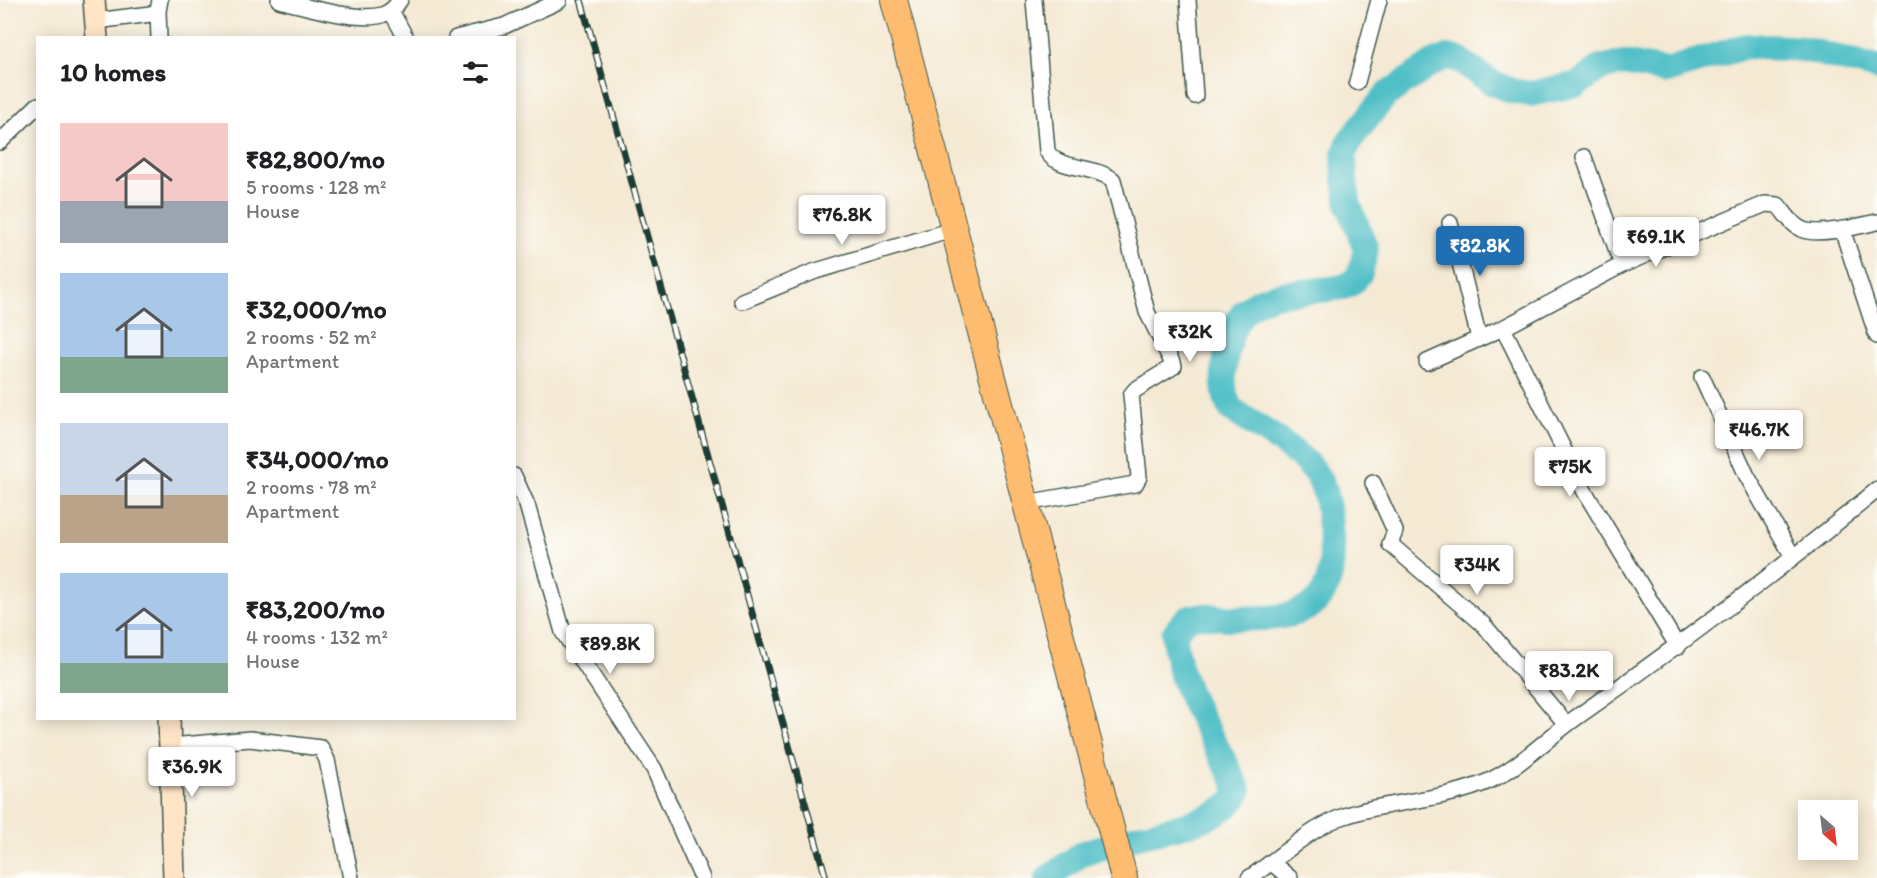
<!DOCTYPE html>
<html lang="en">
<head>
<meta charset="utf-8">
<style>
	:root { --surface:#fff; --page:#f2f2f2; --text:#202124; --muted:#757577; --accent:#1f6fb2 }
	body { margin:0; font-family:Itim,sans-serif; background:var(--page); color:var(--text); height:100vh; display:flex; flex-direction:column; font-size:22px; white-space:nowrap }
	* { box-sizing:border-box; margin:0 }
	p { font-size:20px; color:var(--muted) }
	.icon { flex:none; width:33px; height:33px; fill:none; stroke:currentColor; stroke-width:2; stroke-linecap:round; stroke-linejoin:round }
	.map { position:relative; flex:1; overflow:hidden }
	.sheet { position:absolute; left:36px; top:36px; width:480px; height:684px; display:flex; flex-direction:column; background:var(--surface); border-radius:0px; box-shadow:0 3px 15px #0003 }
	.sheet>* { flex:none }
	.needle { width:39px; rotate:152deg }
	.controls { position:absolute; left:1798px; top:800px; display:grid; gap:12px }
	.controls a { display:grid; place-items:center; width:60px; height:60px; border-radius:0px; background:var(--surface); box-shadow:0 3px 15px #0003; font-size:30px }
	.price { position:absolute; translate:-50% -51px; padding:0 14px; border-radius:6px; background:#fff; color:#222; font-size:20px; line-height:39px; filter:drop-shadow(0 2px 3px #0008) }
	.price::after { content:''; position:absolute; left:50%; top:36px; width:18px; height:14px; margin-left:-9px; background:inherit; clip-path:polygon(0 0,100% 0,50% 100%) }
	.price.on { background:var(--accent); color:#fff }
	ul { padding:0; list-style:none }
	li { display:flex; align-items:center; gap:18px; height:150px; padding:0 24px }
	li span { display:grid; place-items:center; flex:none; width:168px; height:120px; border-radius:0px; color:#555 }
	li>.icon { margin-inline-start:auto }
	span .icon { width:72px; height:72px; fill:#fffc; stroke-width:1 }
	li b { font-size:26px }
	h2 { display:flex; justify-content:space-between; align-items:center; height:72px; padding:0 24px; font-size:26px }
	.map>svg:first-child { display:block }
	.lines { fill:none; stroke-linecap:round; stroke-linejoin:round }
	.river { stroke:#51bfc7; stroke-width:26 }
	.minor-casing { stroke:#3f574c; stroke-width:18 }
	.secondary-casing { stroke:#3f574c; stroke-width:24 }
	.trunk-casing { stroke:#3f574c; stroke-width:28 }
	.minor { stroke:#fff; stroke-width:15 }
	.secondary { stroke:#ffe4c6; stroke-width:21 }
	.trunk { stroke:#febc70; stroke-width:26 }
	.rail-casing { stroke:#1f3d34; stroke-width:7 }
	.rail { stroke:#fdfcf7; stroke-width:4.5; stroke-dasharray:14; stroke-linecap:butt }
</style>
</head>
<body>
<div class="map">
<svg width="1877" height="878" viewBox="0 0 1877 878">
	<rect width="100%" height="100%" fill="#fdfcf7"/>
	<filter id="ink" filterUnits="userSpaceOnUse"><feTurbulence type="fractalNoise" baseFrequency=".0167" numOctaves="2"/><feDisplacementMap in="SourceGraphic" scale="12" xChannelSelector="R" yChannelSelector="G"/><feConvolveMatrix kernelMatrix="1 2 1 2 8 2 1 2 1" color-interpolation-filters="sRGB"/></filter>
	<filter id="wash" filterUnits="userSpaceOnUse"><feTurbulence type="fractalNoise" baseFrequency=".008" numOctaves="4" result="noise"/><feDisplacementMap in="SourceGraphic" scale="24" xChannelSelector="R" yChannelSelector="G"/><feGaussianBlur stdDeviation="1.35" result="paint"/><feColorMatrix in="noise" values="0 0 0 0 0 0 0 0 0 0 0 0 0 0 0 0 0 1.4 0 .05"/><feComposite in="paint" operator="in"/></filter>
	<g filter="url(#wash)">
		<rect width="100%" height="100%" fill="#f4e9d3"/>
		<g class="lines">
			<path class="river" d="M1131,838C1161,829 1227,822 1239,791C1216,739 1177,692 1174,634C1177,630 1182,623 1186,620C1196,613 1215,617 1227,618C1290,620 1339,618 1331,539C1329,519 1329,495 1318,477C1301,450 1257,428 1231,409C1221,392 1223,375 1226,356C1237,282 1287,297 1343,287L1352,283L1360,273L1366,249L1349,206L1345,180L1344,155L1350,140L1386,95L1433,63L1448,57L1459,60L1491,82L1512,91L1530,94L1578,84L1600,68L1623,63L1666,71L1746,46L1804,49L1877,68
				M1048,878L1083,853L1104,847"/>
		</g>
	</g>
	<g filter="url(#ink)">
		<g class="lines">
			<defs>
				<path id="minor" d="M279,0C303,6 359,22 382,15C391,12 395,7 400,0
					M1188,0L1195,96
					M158,11L159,38
					M391,11L406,38
					M96,21L151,14L158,11L160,0
					M456,38L504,26L559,1
					M1357,82L1379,0
					M0,142L38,105
					M1584,157L1622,265
					M1450,223L1479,338
					M1842,229L1877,336
					M742,301L813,272L955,229
					M1503,328L1585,492L1678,647
					M1427,362L1503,328L1622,265L1765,204L1778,205C1784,212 1792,225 1801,229C1817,237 1860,226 1877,222
					M1702,377L1747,476L1793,557
					M514,476L527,505L563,632L654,769L702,878
					M1373,483L1395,531L1390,544L1484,625L1566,724
					M1026,503L1135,484L1139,477L1131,395L1135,390L1174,366L1147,312L1113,180C1095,165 1056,170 1047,151L1034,0
					M171,746L250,739L321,748L327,760L351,878
					M1272,863L1290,878
					M1249,878C1279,859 1306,831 1339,818C1387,800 1442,802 1489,781C1521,766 1548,737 1577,717C1680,645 1780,570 1877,490"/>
				<path id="secondary" d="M94,0L97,38
					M169,718L174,878"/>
				<path id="trunk" d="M894,0L1124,878"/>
			</defs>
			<use href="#minor" class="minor-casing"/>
			<use href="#secondary" class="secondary-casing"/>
			<use href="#trunk" class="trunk-casing"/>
			<use href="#minor" class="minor"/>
			<use href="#secondary" class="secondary"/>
			<use href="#trunk" class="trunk"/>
			<defs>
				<path id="rail" d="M581,0L826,878"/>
			</defs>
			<use href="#rail" class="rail-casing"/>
			<use href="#rail" class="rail"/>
		</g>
	</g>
</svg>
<div class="controls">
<a><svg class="needle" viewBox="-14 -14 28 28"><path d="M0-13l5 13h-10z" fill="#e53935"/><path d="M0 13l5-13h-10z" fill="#757577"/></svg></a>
</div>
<b class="price" style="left:842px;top:246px">₹76.8K</b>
<b class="price" style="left:1656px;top:268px">₹69.1K</b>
<b class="price on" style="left:1480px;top:277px">₹82.8K</b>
<b class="price" style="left:1190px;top:363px">₹32K</b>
<b class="price" style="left:1759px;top:461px">₹46.7K</b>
<b class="price" style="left:1570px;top:498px">₹75K</b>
<b class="price" style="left:1477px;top:596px">₹34K</b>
<b class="price" style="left:610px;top:675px">₹89.8K</b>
<b class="price" style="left:1569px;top:702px">₹83.2K</b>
<b class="price" style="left:192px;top:798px">₹36.9K</b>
<section class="sheet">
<h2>10 homes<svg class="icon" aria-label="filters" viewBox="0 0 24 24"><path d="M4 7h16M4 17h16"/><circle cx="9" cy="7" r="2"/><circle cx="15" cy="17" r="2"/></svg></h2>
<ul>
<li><span style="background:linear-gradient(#f6c9c9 65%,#9aa5b1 0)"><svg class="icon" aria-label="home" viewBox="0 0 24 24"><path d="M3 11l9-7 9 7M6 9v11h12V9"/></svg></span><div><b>₹82,800/mo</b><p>5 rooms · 128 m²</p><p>House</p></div></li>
<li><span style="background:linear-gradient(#a9c7e8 70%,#7fa58c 0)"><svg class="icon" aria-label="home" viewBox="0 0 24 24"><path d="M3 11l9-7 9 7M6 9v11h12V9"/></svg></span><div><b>₹32,000/mo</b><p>2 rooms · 52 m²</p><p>Apartment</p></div></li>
<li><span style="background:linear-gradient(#c9d6e8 60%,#b9a48a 0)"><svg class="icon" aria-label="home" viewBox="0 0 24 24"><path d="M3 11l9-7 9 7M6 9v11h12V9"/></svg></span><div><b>₹34,000/mo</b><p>2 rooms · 78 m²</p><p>Apartment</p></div></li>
<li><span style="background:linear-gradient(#a9c7e8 75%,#7fa58c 0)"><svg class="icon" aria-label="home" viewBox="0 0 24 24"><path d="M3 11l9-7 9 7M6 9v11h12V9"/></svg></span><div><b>₹83,200/mo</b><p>4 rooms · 132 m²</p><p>House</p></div></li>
</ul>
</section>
</div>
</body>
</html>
